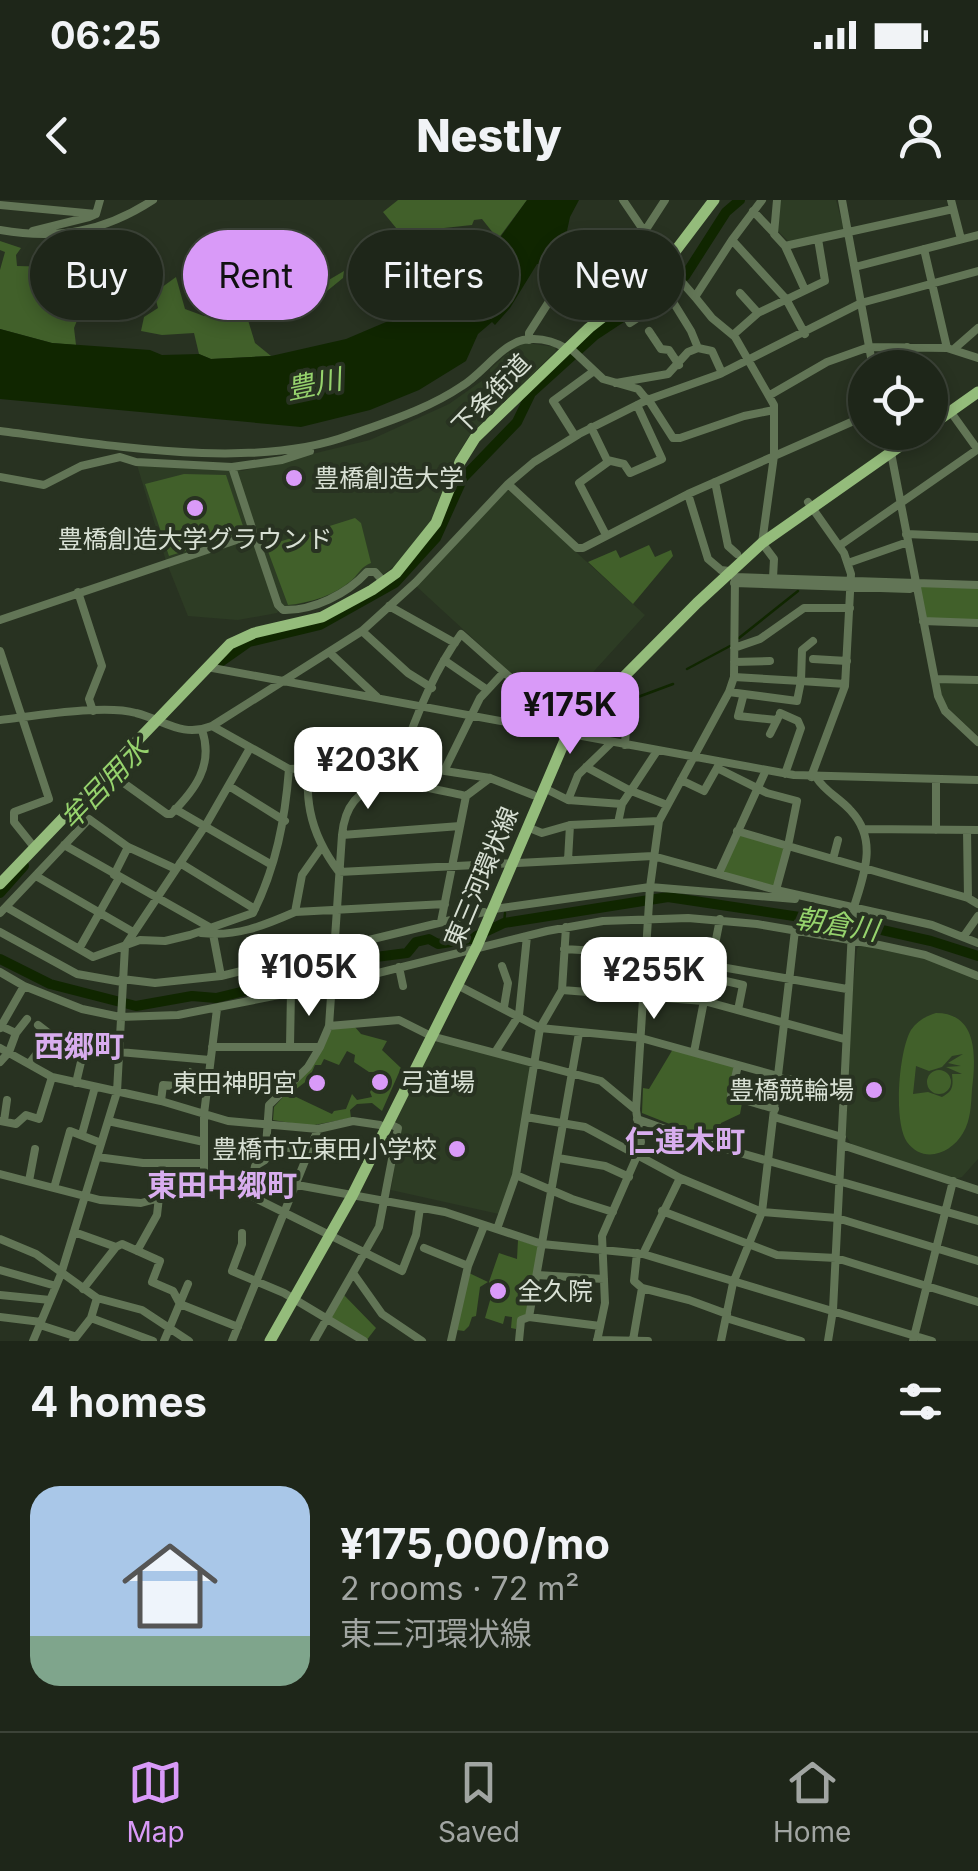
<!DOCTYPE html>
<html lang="en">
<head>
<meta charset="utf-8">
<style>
	:root { --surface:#1e2619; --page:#262e22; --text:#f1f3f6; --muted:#a1a5a2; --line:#3c4338; --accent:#d99af8 }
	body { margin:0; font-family:Inter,"Noto Sans JP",sans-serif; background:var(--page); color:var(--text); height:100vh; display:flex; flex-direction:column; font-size:38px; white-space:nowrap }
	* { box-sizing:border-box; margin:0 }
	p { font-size:32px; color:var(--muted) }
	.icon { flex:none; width:55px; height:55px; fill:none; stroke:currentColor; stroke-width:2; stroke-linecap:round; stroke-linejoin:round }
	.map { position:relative; height:1141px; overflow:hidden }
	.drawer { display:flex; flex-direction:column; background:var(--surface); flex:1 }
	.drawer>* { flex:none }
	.hud { position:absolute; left:30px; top:30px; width:920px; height:90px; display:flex; gap:20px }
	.buttons { position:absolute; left:848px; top:150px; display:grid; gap:20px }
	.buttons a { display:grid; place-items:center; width:100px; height:100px; border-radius:50%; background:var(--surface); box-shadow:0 5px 15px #0003,0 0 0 2px var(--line); font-size:50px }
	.price { position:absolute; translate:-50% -85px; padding:0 22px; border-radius:20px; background:#fff; color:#222; font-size:32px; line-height:65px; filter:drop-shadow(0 2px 5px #0008) }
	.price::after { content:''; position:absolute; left:50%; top:60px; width:30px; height:22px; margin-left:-15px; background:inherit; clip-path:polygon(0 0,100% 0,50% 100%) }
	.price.active { background:var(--accent); color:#111 }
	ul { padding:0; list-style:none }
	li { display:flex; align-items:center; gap:30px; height:250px; padding:0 30px }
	li span { display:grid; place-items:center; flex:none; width:280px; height:200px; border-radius:30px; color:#555 }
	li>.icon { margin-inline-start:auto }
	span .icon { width:120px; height:120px; fill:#fffc; stroke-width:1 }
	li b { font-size:42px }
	h2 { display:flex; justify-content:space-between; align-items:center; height:120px; padding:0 30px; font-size:42px }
	.tag { padding:0 35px; border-radius:45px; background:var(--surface); box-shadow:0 5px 15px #0003,0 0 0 2px var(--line); font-size:35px; line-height:90px }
	.tag.active { background:var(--accent); color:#111 }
	.status { display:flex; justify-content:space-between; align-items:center; height:70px; padding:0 50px; background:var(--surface); direction:ltr }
	.status svg { height:28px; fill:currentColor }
	header { display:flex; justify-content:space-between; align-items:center; height:130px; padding:0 30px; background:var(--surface); font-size:45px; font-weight:800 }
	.menu { display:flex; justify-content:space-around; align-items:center; height:140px; border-top:2px solid var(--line); background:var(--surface); font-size:28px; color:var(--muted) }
	.menu a { display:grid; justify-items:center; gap:5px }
	.menu .active { color:var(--accent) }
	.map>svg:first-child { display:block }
	.built { fill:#2d3c24 }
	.green { fill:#41602a; fill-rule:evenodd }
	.water { fill:#102600 }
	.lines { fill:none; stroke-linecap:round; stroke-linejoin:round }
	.stream { stroke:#102600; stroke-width:2.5 }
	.river { stroke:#102600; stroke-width:10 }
	.minor { stroke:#627556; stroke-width:8 }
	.major { stroke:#94bc7b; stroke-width:11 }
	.poi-dot { fill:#d99af8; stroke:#283221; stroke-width:4 }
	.labels { text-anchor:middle; stroke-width:8; stroke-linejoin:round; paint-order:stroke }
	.street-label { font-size:25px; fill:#d8e0d4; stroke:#283221 }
	.poi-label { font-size:25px; fill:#d8e0d4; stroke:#283221; text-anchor:start }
	.water-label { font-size:28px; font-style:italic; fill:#96d36d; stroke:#283221 }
	.quarter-label { font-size:30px; font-weight:bold; fill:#d8adee; stroke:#283221 }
</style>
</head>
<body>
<div class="status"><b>06:25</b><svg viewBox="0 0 49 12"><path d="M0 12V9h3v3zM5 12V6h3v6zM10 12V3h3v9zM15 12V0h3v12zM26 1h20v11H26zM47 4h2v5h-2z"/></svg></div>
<header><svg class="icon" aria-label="back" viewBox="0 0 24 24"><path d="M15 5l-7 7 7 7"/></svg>Nestly<svg class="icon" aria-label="person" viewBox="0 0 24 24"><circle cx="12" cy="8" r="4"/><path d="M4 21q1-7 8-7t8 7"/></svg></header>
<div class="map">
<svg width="978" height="1141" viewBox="0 0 978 1141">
	<rect width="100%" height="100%" fill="#283221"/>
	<path class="built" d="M779,0H836L844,29L789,42L778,31Z
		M527,143L555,147L556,151L469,236L450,268L434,319L397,364L381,376L376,370L334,394L279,410L277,413L238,420L188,416L166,361L137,265L235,268L242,271L370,240L449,204L490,175V169L517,145Z
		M506,288L645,415L555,514L416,386Z
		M942,482L978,483V536L948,508L939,494L937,483Z
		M860,745L930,760L978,779V959L962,977L955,979L854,948L844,933L850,817L857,749Z
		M439,841L531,866L513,973L499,1014L391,990L401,926L395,921L433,844Z"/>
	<path class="green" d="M398,0H527L498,39L482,19L474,20L472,25L444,28L425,40L415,41L401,34L383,12Z
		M0,41L21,48L16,55L17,66L54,67L51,51L75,52L114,41L96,65L95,76L77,88L80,92H98L101,108H82L74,128L76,145L52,143L0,129V70L5,52L0,50Z
		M344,71L343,78L305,109L248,120L255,143L271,156L211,159L199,154L194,133L162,135L141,131L144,117L158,108L154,93L176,77L185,109L204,116L251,107L250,100L289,94L291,97L310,91Z
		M184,274L226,275L245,332L169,356L145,284Z
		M355,318L361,323L371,363C361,367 360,372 352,380C335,395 310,403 288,405L266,346Z
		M649,345L655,357L671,350L673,356L633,404L588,362L616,350L620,358Z
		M917,384L978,385V423L923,421Z
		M738,634L785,647L775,687L723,672Z
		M936,813C978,813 976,857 972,889C971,904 971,920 963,933C951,954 923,964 907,942C893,922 899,850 911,830C917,821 926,816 936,813ZM963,854L948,863L961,866L946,867L962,874H952C953,885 954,891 942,897L928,892L913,894L916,866L929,871L942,867L952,856Z
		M355,827L361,834L387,841L382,850L401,868L382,911L372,903L357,904L350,910L351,918L309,926L273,920L274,907L310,867L332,829ZM347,851L355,855L354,862L369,872H376L372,878L376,881L370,892L372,897L357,900L352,894L346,909L334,911L332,914L294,896L295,890L309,879L315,865H321L324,859L339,865Z
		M673,849L734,867L727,899L742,903L740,914L721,923L715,942L642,913L643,888L649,889Z
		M927 882a12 12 0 1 1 24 0a12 12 0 1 1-24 0Z
		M518,1040L538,1046L527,1116L518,1119L516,1129L511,1128L512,1117L505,1116L503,1124L485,1118L493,1090L489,1082L499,1053L517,1059Z
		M469,1073L488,1082L480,1087L476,1116L472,1117L469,1126L464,1131L457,1130Z
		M342,1093L376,1128L366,1141L328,1119Z"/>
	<path class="water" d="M527,0H579L570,17L560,63L537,64L510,108L495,125L492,122L478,134L466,161L419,190L370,210L301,227L0,199V129L52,143L150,150L162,155L199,154L211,159L271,156L346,139L452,94L472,78L493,37L499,39Z"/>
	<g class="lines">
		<path class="stream" d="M739,438L798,391
			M687,469L730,446
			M611,507L673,484
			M504,723L505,713"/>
		<path class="river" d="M685,76L726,12L740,0
			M222,461L249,442L320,425L395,383L436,338L463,278L517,222L531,193L595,135L665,89
			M0,693L24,666
			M0,759L50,784L136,806L192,796L216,798L249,790L269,779L337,762L407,753L416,742L429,739L438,744L470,739L504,723L668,697L873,728L931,741L978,756"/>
		<path class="minor" d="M623,0L667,65L695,97
			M777,0L774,34L785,46L953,9
			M842,0L873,168
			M951,0L961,39
			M0,5L96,14
			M753,11L774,33
			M0,30C58,40 104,32 153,0
			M33,31L89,17L96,14L100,0
			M732,40L762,0
			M785,46L805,90
			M924,49L947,148
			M855,67L978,35
			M740,93L758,113
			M649,131L661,149L669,150L679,165
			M733,135L758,113L825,81L818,39
			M529,140V133L557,89L575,99L582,97L643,34L665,0
			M569,147L603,179L638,189L647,200
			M698,148L712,151L722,173
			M954,149L978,128
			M907,168V147
			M616,183L668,174L688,152L698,148L691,131L670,97L630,123L619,104
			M770,195L827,162L869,147L947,148L978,158
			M648,199L673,238H680L744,216L774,210
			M930,204L936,212
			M950,211L978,250
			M591,227L608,262L579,283L606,335
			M0,231C104,244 251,272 350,235C389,221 428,209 462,186C482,174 501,145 523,140C539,137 554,141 567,149
			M887,232L938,496L945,511L978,542
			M575,236L553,201L594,171
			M607,260L624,264L630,273L662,259L637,205
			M232,267L282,260L310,251
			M0,277L44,285L81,266L120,257L136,262L232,267L254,334
			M715,282L728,346L737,354
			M508,284L577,348H583L688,294L865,216
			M688,294L708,359L721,370
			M808,302L844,353L851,374L845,486L811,577
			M906,334L978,337
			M839,346L978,249
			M848,363L908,342
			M735,377L978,385
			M773,378L774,359L762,343L774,256V205L735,137L712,118L695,97L732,40L786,99L805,134
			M734,383L910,389L917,384
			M78,392L102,466L89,499L93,511
			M389,406L455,443
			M0,420L254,334L278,405L283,410C313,411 347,394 367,372H375L384,382
			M923,421L978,423
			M362,431L408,473L432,488
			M734,448L760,439L804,408H850
			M0,451L49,599L14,612V622L34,647
			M329,452L377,497
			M813,459L847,461
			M444,460L486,489
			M734,462L770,461
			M207,467L794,575L978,580
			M734,477L801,481L802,450L813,441
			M935,479L978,480
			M729,492L797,501L801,481L845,484
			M743,497L738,516L777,520
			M590,510L626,528L625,545
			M780,513L798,521L801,528L785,574
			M0,520C35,516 104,504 136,513C164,520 182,538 212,526L362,431L416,382L508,284L534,262L579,234L647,200L720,174L861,103L978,71
			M212,526L289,569L400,564L490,578L533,595
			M770,534L778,518
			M720,562L717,568L767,593L797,601L788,646L968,698L978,704
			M400,564C414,520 434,471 461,434L565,526L568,533
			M346,567L344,551L310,544C304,595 307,630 339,672L653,656L776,690L932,725L978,743
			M586,567L629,590L667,605
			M445,569L480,498L504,472
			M107,571L167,614H171C195,590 214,565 202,530
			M816,577C825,592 840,598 851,611C879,641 863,677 853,710L833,1110L828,1141
			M681,580L704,591L717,568
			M936,580V630
			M229,586L285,621
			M544,588L568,600L622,604
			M568,600L578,575L612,542
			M175,609L272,665
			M618,623L622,604L657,551
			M527,627L542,633L570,625L659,621
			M863,629L978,630
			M967,630L968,698
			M737,631L788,646L776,690
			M342,635L460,626
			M64,645L211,728
			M833,659L838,640
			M568,660L570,625
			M180,663L255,709
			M719,673L766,570
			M114,675L128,647
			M36,676L133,732
			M6,707L93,757L140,740L165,741L190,735L253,713C276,667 285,620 289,569
			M494,709L650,687L795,699
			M295,712L445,704
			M0,713L89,619L128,647L176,669
			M441,722L466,596
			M0,732L77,774L122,782
			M201,733C236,737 263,726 295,712L302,675L321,648
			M213,734L221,776
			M964,736L978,716
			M79,749L119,678
			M564,749L647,754L847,789
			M502,766L508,783L504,807
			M399,767L403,786
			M0,772L24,786L82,809L120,817L178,815L330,785L547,731L603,721L688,718L757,724L879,745L925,755L978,776
			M708,777L743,785L738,810
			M122,779L155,783L221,776L484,712
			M457,785L540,828L641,838L843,894
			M562,790L704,801L844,839
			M329,826L342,635C349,563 418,586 466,596L490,578
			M0,828L24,786
			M16,833L27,819
			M290,846L291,791
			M212,847H320L329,826L399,820L431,836L601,881L636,910
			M0,848L52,877L161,901L228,921L318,929L353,921L380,925
			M496,851L519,815L527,736
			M694,852L720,719
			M0,862L9,852L16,833L1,826
			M29,864L51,835L38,825
			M738,865L731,896L775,909
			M189,872L190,876L208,880
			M76,883L85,845L119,852L210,860
			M207,883L291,884
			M161,901L163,885L177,886
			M526,917L585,927L680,978L762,1012L837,1018L978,1061
			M774,917L842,937
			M637,919L702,942L978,1021
			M0,921L16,924L26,915L39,919L52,877
			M4,921L7,900
			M108,921L204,942
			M82,934L95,887
			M842,945L978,990
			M266,946L310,950
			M97,957L143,963H204
			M558,958L605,966L629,977
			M0,974L100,1000L141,1003L242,976L253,977L445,1012L542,1044L643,1054L932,1141
			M516,975L572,999L613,1012
			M253,977L255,966L265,960L269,905L308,867L320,847
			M29,981L35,949
			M223,982L402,1071L416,1035L420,1008
			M204,987V914L217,809
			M54,988L70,931L101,943
			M662,1011L777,1055L836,1058L978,1102
			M497,1029L516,975L540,828L562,790L566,727
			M74,1032L116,1047
			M242,1033V1044L232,1071L284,1093L364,1141
			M0,1039L36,1054L97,1098L142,1110L189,1141
			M424,1048L468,1066
			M137,1051L157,1015L159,997
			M637,1053L634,1081L642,1088L689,1100L727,1114
			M643,1054L680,978
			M0,1070L56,1086
			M353,1073L382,1114L422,1141
			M537,1075L604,1079
			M83,1089L116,1047L122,1044L160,1061L152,1082L173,1091L180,1104L238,1127
			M0,1095L50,1100
			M0,1117L41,1122
			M529,1117L579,833
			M91,1118L153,1141
			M726,1118L801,1141
			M40,1125L74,1136
			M597,1140L648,1141
			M633,1140L642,1088
			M33,1141L61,1074L117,892L125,746L207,623L250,548
			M73,1141L91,1118L97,1098
			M164,1141L188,1084
			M232,1141L318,929
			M314,1141L379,1027L398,928L388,923
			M451,1141L468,1066L484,1026
			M519,1141L521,1120L529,1117L600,1126
			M597,1141L605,1103L602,1036L637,956L641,942L636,910L650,687L659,621L729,492L734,477L735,377L729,371L721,370
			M721,1141L733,1083L762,1012L795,730
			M913,1141L953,981"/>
		<path class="major" d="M930,226L978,192
			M0,684L230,444L254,433L322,417L372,390L396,373L436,323L460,262L475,238L589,128L658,74L714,0
			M270,1141L352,996L477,746L568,533L697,403L762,343L920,232"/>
	</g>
	<g class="poi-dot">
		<circle cx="294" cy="278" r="10"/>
		<circle cx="195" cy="308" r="10"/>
		<circle cx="380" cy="882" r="10"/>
		<circle cx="317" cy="883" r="10"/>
		<circle cx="874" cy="890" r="10"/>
		<circle cx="457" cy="949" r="10"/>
		<circle cx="498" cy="1091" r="10"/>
	</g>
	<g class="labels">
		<g class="street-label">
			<text transform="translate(491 194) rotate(-46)" y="9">下条街道</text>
			<text transform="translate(481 677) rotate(-67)" y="9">東三河環状線</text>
		</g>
		<g class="poi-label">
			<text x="314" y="287">豊橋創造大学</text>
			<text x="195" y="348" text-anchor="middle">豊橋創造大学グラウンド</text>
			<text x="400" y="891">弓道場</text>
			<text x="297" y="892" text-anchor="end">東田神明宮</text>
			<text x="854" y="899" text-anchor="end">豊橋競輪場</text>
			<text x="437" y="958" text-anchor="end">豊橋市立東田小学校</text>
			<text x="518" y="1100">全久院</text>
		</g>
		<g class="water-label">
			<text transform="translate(314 184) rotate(-12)" y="10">豊川</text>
			<text transform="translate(104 584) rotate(-46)" y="10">牟呂用水</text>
			<text transform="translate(837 724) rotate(9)" y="10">朝倉川</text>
		</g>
		<g class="quarter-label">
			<text x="79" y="857">西郷町</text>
			<text x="685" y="952">仁連木町</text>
			<text x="222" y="996">東田中郷町</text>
		</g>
	</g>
</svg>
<div class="buttons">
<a><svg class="icon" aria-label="locate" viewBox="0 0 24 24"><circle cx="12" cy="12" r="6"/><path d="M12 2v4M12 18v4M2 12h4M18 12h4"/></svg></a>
</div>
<b class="price active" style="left:570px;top:557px">¥175K</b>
<b class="price" style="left:368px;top:612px">¥203K</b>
<b class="price" style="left:309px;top:819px">¥105K</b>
<b class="price" style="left:654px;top:822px">¥255K</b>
<div class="hud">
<a class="tag">Buy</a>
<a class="tag active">Rent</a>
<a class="tag">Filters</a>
<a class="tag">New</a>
</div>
</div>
<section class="drawer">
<h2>4 homes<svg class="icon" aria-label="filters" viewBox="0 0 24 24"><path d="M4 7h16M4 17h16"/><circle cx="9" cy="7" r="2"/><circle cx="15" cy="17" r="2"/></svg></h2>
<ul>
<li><span style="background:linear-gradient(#a9c7e8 75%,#7fa58c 0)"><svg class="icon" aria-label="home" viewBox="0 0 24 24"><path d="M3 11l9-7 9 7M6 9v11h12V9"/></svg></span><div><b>¥175,000/mo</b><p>2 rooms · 72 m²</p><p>東三河環状線</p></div></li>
</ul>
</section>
<nav class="menu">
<a class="active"><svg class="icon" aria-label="map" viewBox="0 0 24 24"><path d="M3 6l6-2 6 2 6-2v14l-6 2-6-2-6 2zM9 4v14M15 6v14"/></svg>Map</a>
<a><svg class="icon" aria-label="saved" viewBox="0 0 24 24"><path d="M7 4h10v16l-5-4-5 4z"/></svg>Saved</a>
<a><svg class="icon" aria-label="home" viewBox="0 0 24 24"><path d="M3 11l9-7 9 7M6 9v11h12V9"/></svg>Home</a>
</nav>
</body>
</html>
